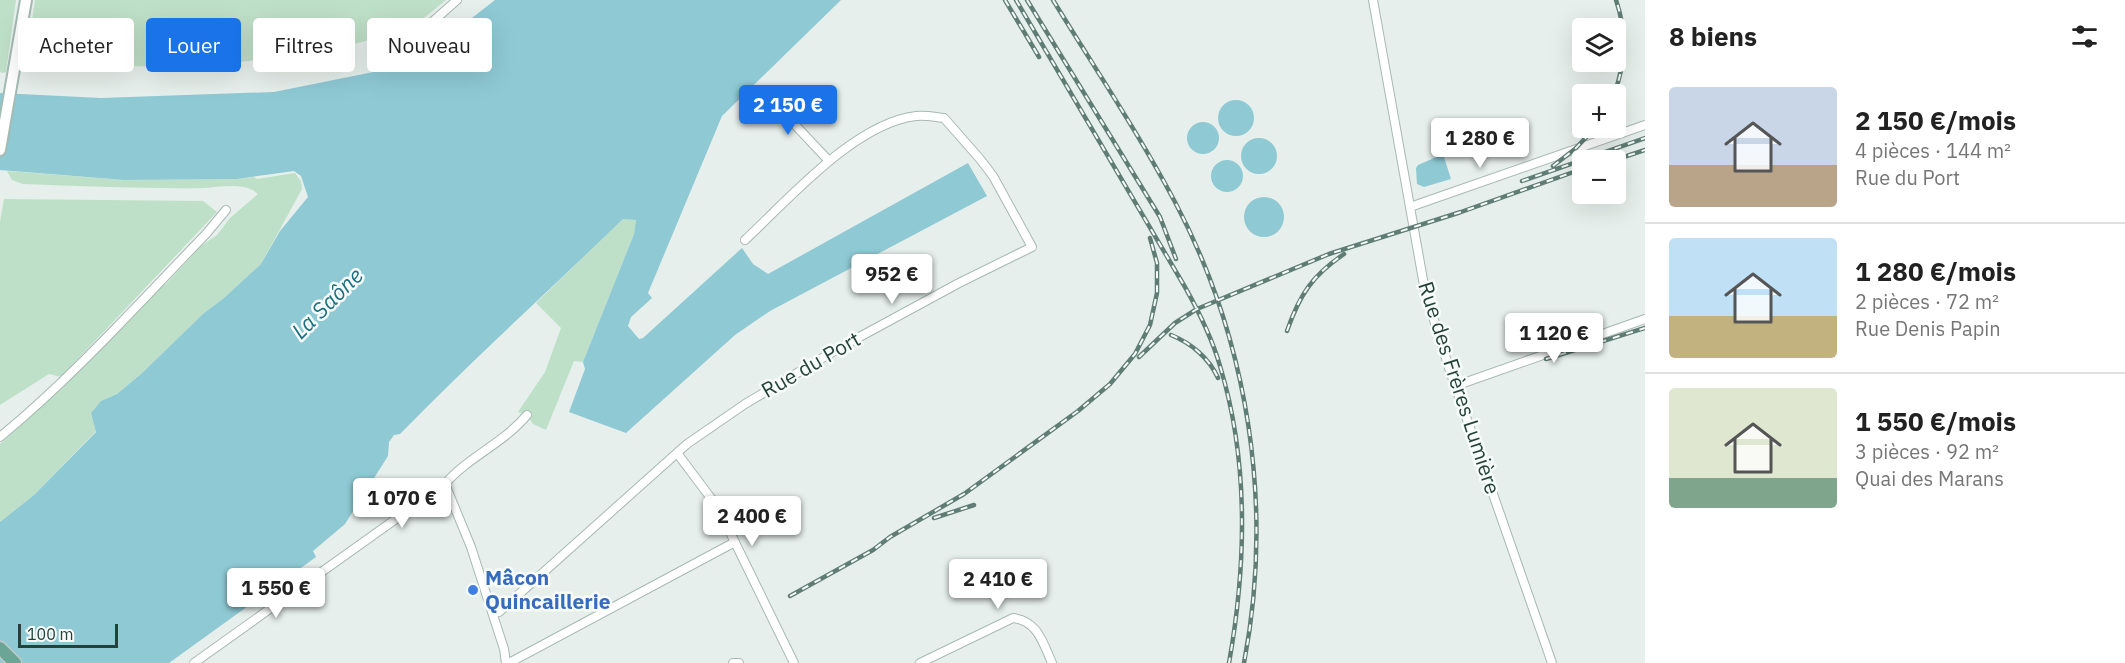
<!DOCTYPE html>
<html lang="fr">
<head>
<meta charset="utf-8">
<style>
	:root { --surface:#fff; --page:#f2f2f2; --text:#222; --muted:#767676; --line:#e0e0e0; --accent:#1a73e8 }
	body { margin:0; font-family:"IBM Plex Sans",sans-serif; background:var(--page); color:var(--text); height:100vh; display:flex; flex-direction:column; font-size:22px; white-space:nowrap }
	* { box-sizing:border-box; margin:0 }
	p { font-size:20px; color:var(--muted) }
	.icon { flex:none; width:33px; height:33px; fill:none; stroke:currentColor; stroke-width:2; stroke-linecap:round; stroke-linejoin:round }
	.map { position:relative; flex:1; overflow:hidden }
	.panel { display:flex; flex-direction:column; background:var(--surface); width:480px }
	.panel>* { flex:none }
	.banner { position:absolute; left:18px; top:18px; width:570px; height:54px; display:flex; gap:12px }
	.controls { position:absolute; left:1572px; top:18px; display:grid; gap:12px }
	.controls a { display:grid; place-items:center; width:54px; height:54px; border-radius:6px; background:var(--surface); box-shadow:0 6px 24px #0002; font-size:30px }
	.scale { position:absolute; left:18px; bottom:15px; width:100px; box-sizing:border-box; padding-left:6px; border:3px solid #24423a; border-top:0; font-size:16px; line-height:21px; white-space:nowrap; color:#24423a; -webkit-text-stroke:4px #f7fbf9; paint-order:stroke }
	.price { position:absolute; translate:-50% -51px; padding:0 14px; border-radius:6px; background:#fff; color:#222; font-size:20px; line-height:39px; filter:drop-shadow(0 2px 3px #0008) }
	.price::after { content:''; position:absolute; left:50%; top:36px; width:18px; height:14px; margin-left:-9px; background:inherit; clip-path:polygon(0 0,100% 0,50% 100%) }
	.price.on { background:var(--accent); color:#fff }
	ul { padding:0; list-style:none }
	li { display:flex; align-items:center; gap:18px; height:150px; padding:0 24px }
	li+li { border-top:2px solid var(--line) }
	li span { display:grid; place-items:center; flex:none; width:168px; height:120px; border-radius:6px; color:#555 }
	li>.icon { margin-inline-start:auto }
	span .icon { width:72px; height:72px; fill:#fffc; stroke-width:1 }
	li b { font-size:26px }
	h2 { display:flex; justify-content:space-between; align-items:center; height:72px; padding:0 24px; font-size:26px }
	.tag { padding:0 21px; border-radius:6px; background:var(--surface); box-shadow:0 6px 24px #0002; font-size:21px; line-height:54px }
	.tag.on { background:var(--accent); color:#fff }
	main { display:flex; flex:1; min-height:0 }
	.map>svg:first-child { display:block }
	.green { fill:#bfe0c8 }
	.water { fill:#8ec9d4 }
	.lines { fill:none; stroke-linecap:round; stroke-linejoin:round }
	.street-casing { stroke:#a8b8b2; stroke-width:10 }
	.secondary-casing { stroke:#a4bbb3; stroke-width:14 }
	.primary-casing { stroke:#c2cac8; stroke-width:15 }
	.street { stroke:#fff; stroke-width:8 }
	.secondary { stroke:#fff; stroke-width:10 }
	.primary { stroke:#6aa596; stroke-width:12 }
	.rail-casing { stroke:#5f7d75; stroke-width:4.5 }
	.rail { stroke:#f7fbf9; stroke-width:2; stroke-dasharray:7; stroke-linecap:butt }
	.shop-dot { fill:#3f7fe0; stroke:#f7fbf9; stroke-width:2 }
	.labels { text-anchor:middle; stroke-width:5; stroke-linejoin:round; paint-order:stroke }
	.street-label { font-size:21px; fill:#24423a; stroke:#f7fbf9 }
	.shop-label { font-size:21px; font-weight:bold; fill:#366cbe; stroke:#f7fbf9; text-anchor:start }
	.water-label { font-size:22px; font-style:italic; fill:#1c6f80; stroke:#f7fbf9 }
</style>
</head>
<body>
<main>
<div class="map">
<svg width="1645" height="663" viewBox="0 0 1645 663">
	<rect width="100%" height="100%" fill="#e6efeb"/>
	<path class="green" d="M0,0H16L6,72L2,73L0,72Z
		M35,0H446L409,30L314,54L203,66L25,67Z
		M7,171L124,180L237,179L254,177L257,179L295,173L301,181L302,189L261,264L224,298L204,313L141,374L117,394L101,401L91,413L96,431L34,495L0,522V444L72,378L154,291L166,284L201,246L217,235L230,218L258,194C246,182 220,187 204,188C144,189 83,186 23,184L12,180Z
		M4,199L203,201L217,212L61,377L49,374L0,405V222Z
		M623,219L636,220L634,234L583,362L574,361L546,430L533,424L527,415L518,412L545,372L561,328L536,303Z"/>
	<path class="water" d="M495,0H841L722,116L648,293L652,298L631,317L628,326L639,339L643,338L742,248L753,264L768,274L968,163L987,196L770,311L735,335L626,433L569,412L585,369L583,362L634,234L636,220L623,219C549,291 472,360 400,434L394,435L389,442L388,456L345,524L313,551L316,557L169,663H0V522L34,495L96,432L91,413L101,401L117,394L141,374L204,313L224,298L261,264L280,231L308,197L301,176L294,171L237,179L124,180L0,170V93L101,98L274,92L413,64Z
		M1218 118a18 18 0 1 1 36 0a18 18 0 1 1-36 0Z
		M1187 138a16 16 0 1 1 32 0a16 16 0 1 1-32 0Z
		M1241 156a18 18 0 1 1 36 0a18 18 0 1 1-36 0Z
		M1441,155L1444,157L1451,179L1424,187L1417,184L1416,168L1418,165Z
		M1211 176a16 16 0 1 1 32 0a16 16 0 1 1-32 0Z
		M1244 217a20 20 0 1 1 40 0a20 20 0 1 1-40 0Z"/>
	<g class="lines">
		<defs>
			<path id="street" d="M1373,0L1425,291L1449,368L1552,663
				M413,39L457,0
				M765,93L829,161
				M1410,207L1645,125
				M1455,386L1645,319
				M0,437C74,376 139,303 206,234L226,210
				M677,453L713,501L725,522L794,663
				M445,484L471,547L504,649L506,663
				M499,612L687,444L745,404L841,347L959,283L1032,247L993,176L980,159L944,118C935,117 925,115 916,116C855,123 788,200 745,240
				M194,663L445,484C468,457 504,443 527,415
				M509,663L735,542
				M733,663H739
				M920,663L1013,618C1038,621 1043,643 1052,663"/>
			<path id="secondary" d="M0,150L26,0"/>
			<path id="primary" d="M0,648L15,663"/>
		</defs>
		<use href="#street" class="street-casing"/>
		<use href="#secondary" class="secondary-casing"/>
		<use href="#primary" class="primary-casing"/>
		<use href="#street" class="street"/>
		<use href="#secondary" class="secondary"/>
		<use href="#primary" class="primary"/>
		<defs>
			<path id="rail" d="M1005,0L1039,57
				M1016,0L1185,287C1199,312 1212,338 1220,366C1249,461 1246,567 1229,663
				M1027,0L1160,217L1176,259
				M1053,0C1094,67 1138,132 1175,202C1249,342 1274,507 1244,663
				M1614,94C1626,63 1627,32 1616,0
				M1615,160L1645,150
				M1553,166L1575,149L1595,128
				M1522,181L1645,138
				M1287,331C1300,294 1312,276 1344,254
				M1171,335C1191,343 1209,358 1218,378
				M1139,357L1175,323L1197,309L1329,254L1461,212L1582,169
				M1546,359L1645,328
				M934,518L974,505
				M790,596L873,550L890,537L964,494L1078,411L1110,384L1135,354L1150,325L1157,293V263L1150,238"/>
		</defs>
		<use href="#rail" class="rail-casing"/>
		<use href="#rail" class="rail"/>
	</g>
	<circle class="shop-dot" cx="473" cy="590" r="6"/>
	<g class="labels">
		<g class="street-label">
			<text transform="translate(811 365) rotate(-30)" y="7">Rue du Port</text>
			<text transform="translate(1459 388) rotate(72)" y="7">Rue des Frères Lumière</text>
		</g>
		<g class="shop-label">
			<text x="485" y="585">Mâcon<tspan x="485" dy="24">Quincaillerie</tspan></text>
		</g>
		<g class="water-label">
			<text transform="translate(327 303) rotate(-45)" y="8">La Saône</text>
		</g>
	</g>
</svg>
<div class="controls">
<a><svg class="icon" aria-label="layers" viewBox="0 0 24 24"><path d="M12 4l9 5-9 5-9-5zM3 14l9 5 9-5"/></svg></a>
<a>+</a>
<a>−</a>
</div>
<div class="scale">100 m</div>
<b class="price on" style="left:788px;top:136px">2 150 €</b>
<b class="price" style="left:1480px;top:169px">1 280 €</b>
<b class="price" style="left:892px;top:305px">952 €</b>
<b class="price" style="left:1554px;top:364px">1 120 €</b>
<b class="price" style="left:402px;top:529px">1 070 €</b>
<b class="price" style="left:752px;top:547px">2 400 €</b>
<b class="price" style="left:998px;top:610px">2 410 €</b>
<b class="price" style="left:276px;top:619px">1 550 €</b>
<div class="banner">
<a class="tag">Acheter</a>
<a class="tag on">Louer</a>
<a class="tag">Filtres</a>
<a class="tag">Nouveau</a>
</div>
</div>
<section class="panel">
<h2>8 biens<svg class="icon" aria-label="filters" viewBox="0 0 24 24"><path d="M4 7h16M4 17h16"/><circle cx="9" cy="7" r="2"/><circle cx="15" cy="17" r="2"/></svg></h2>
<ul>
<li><span style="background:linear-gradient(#c9d6e8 65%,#b9a48a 0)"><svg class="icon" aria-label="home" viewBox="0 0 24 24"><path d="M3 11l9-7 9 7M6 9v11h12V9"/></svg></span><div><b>2 150 €/mois</b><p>4 pièces · 144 m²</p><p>Rue du Port</p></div></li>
<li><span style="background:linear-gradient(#bfe0f5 65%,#c2b280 0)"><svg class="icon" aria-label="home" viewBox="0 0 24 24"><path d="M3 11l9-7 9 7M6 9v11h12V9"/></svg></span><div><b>1 280 €/mois</b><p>2 pièces · 72 m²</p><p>Rue Denis Papin</p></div></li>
<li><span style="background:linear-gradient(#dfe7d0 75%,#7fa58c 0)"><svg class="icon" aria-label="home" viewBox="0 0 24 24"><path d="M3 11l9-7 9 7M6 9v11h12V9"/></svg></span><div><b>1 550 €/mois</b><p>3 pièces · 92 m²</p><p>Quai des Marans</p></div></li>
</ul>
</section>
</main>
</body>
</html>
